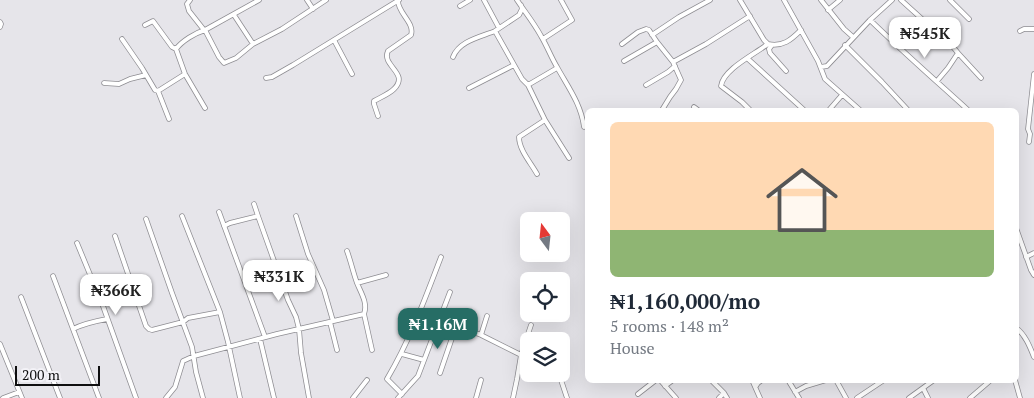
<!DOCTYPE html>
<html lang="en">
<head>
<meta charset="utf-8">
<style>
	:root { --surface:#fff; --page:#f2f2f3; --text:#1f2937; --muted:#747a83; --accent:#266d65 }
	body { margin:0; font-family:"PT Serif",serif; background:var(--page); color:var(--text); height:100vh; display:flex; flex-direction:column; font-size:19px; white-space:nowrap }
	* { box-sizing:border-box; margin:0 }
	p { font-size:16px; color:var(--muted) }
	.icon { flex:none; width:28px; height:28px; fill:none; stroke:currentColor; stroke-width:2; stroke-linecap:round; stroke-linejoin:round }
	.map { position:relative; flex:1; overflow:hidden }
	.panel { position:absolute; left:585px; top:108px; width:434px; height:275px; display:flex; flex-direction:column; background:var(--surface); border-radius:8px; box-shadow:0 5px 20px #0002 }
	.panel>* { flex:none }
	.needle { width:32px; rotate:345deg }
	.controls { position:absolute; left:520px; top:212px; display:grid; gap:10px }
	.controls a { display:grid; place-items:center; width:50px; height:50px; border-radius:8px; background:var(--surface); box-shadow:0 5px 20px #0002; font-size:25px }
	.scale { position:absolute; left:15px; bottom:12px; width:85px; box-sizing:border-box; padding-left:5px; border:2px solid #0f0f10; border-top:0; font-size:14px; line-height:18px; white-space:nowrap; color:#0f0f10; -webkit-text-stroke:4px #f3f2f7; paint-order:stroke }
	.price { position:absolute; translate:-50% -42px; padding:0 11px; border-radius:10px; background:#fff; color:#222; font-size:16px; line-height:32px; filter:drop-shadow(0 1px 2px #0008) }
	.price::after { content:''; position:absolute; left:50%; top:30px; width:15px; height:11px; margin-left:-8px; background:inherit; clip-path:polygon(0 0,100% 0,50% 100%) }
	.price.active { background:var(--accent); color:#fff }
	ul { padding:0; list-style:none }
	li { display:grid; align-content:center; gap:10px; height:265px; padding:0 25px }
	li span { display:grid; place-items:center; height:155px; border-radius:8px; color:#555 }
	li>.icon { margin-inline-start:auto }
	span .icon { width:90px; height:90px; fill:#fffc; stroke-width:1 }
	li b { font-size:21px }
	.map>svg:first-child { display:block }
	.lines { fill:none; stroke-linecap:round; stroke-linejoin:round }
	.minor-casing { stroke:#8e8d92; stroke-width:5.5 }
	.minor { stroke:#fff; stroke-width:4 }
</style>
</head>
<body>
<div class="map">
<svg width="1034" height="398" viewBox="0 0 1034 398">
	<rect width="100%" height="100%" fill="#e6e5ea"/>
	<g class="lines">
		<defs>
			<path id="minor" d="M190,0L187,4L189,11L204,30
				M307,0L313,9
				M484,0L499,28
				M517,0C525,12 534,23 541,36C547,46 551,57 557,67C568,87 581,104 584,127
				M740,0L764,40L768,44
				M784,0L818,61L825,79L860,110
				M821,0L844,29L853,37
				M901,0L953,47L958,53L948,68L937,81
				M950,0L969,19
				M521,5L522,9L519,15L495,31L522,79L528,85L545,120L519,137C519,150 531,163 537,174
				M460,6L470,0
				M828,10L840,0
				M234,15L253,44L282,29L326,0
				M870,20C902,51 935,80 968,110
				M0,22L1,24L0,27
				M145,25L153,21L172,47L176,49L185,74L205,108
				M1020,31L1024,29H1034
				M652,35L679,17L710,0
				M122,39L142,68L155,90L158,91L185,74
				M543,39L572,20L561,0
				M334,40L352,74
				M657,42L673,62L681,80L676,89L670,97L662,110
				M253,44L236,58L224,63L219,57L205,30L259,0
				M622,44L638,32L646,29L649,30L657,42L624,61
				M772,45L769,49L770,53L786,71
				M845,45L882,82L908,110
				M176,49C182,41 195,33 205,30
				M958,53L981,78
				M453,57C459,41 480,37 495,31
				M748,59L804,110
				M673,62L706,44L750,16
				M821,67L827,66L870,20L892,0
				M266,78L272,77L293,65L399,0
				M104,83L119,84L130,79L146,75
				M528,85L557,68
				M646,85L668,72L675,66
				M469,88L514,65
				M158,91L169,119
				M694,107L698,110
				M750,110L742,102L721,86C723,70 753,55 765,46L768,44C783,47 791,40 801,30
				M829,110L842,95
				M378,116L374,104V101C381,97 389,94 394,89C410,73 381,66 388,51L411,35C415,23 398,13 398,1
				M545,120L569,158
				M1029,142L1030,134L1028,129L1034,74
				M254,204L258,216L288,300L296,317L299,329L301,353L309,398
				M219,212L265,337
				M182,216L220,312L228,342L240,398
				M296,216L308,254L324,290L333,321
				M146,219L172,293L192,347L196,372L203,398
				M224,226L230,223L258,216
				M1016,228L1031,270L1034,275
				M115,236L146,326L149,329L152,330L183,322L188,318L220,312
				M77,243L103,306L136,398
				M1026,257L1034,253
				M53,276L99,398
				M357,283L386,275
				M21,297L60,398
				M364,314L372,350
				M487,316L481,335L521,355
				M440,318L460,327
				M417,321L436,327
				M330,322L337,350
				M1016,328C1025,334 1030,347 1034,357
				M73,329C83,324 96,321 107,319
				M260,339L274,398
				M0,344L22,398
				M402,354L424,360
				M440,373L452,338L456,336L460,327L481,335
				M559,374L567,398
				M660,380L676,398
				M711,380L724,393
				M752,380L760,398
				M788,380L799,398
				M836,380L846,398
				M1015,380L1020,398
				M665,386L673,380
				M756,386L758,383L762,380
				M923,388L928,398
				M795,392L806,386L826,380
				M402,394L387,379C410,340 425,299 441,257
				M638,394L656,380
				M3,398L19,392
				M166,398L175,387L183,361L194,356L277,334L364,314C368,303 361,293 357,283C353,272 351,262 347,251
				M353,398L367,380
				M398,398L418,376L450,292
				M476,398L481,380
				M513,398L517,379L521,355L531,325
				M719,398L724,393L727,398
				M857,398L884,380
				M909,398L934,380
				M970,398L991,380"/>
		</defs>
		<use href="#minor" class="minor-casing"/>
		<use href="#minor" class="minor"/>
	</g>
</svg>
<div class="controls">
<a><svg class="needle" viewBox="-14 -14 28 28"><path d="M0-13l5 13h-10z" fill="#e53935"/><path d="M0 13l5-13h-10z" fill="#747a83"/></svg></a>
<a><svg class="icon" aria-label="locate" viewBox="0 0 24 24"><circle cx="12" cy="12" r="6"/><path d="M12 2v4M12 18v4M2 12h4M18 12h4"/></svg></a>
<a><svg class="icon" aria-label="layers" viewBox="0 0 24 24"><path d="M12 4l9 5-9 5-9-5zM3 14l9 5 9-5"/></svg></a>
</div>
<div class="scale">200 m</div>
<b class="price" style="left:925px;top:59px">₦545K</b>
<b class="price" style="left:279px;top:302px">₦331K</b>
<b class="price" style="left:116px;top:316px">₦366K</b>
<b class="price active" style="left:438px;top:350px">₦1.16M</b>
<section class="panel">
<ul>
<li><span style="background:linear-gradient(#ffd9b3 70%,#8fb573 0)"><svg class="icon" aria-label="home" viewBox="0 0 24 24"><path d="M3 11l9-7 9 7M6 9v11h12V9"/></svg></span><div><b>₦1,160,000/mo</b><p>5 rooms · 148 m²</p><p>House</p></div></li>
</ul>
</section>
</div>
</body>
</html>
